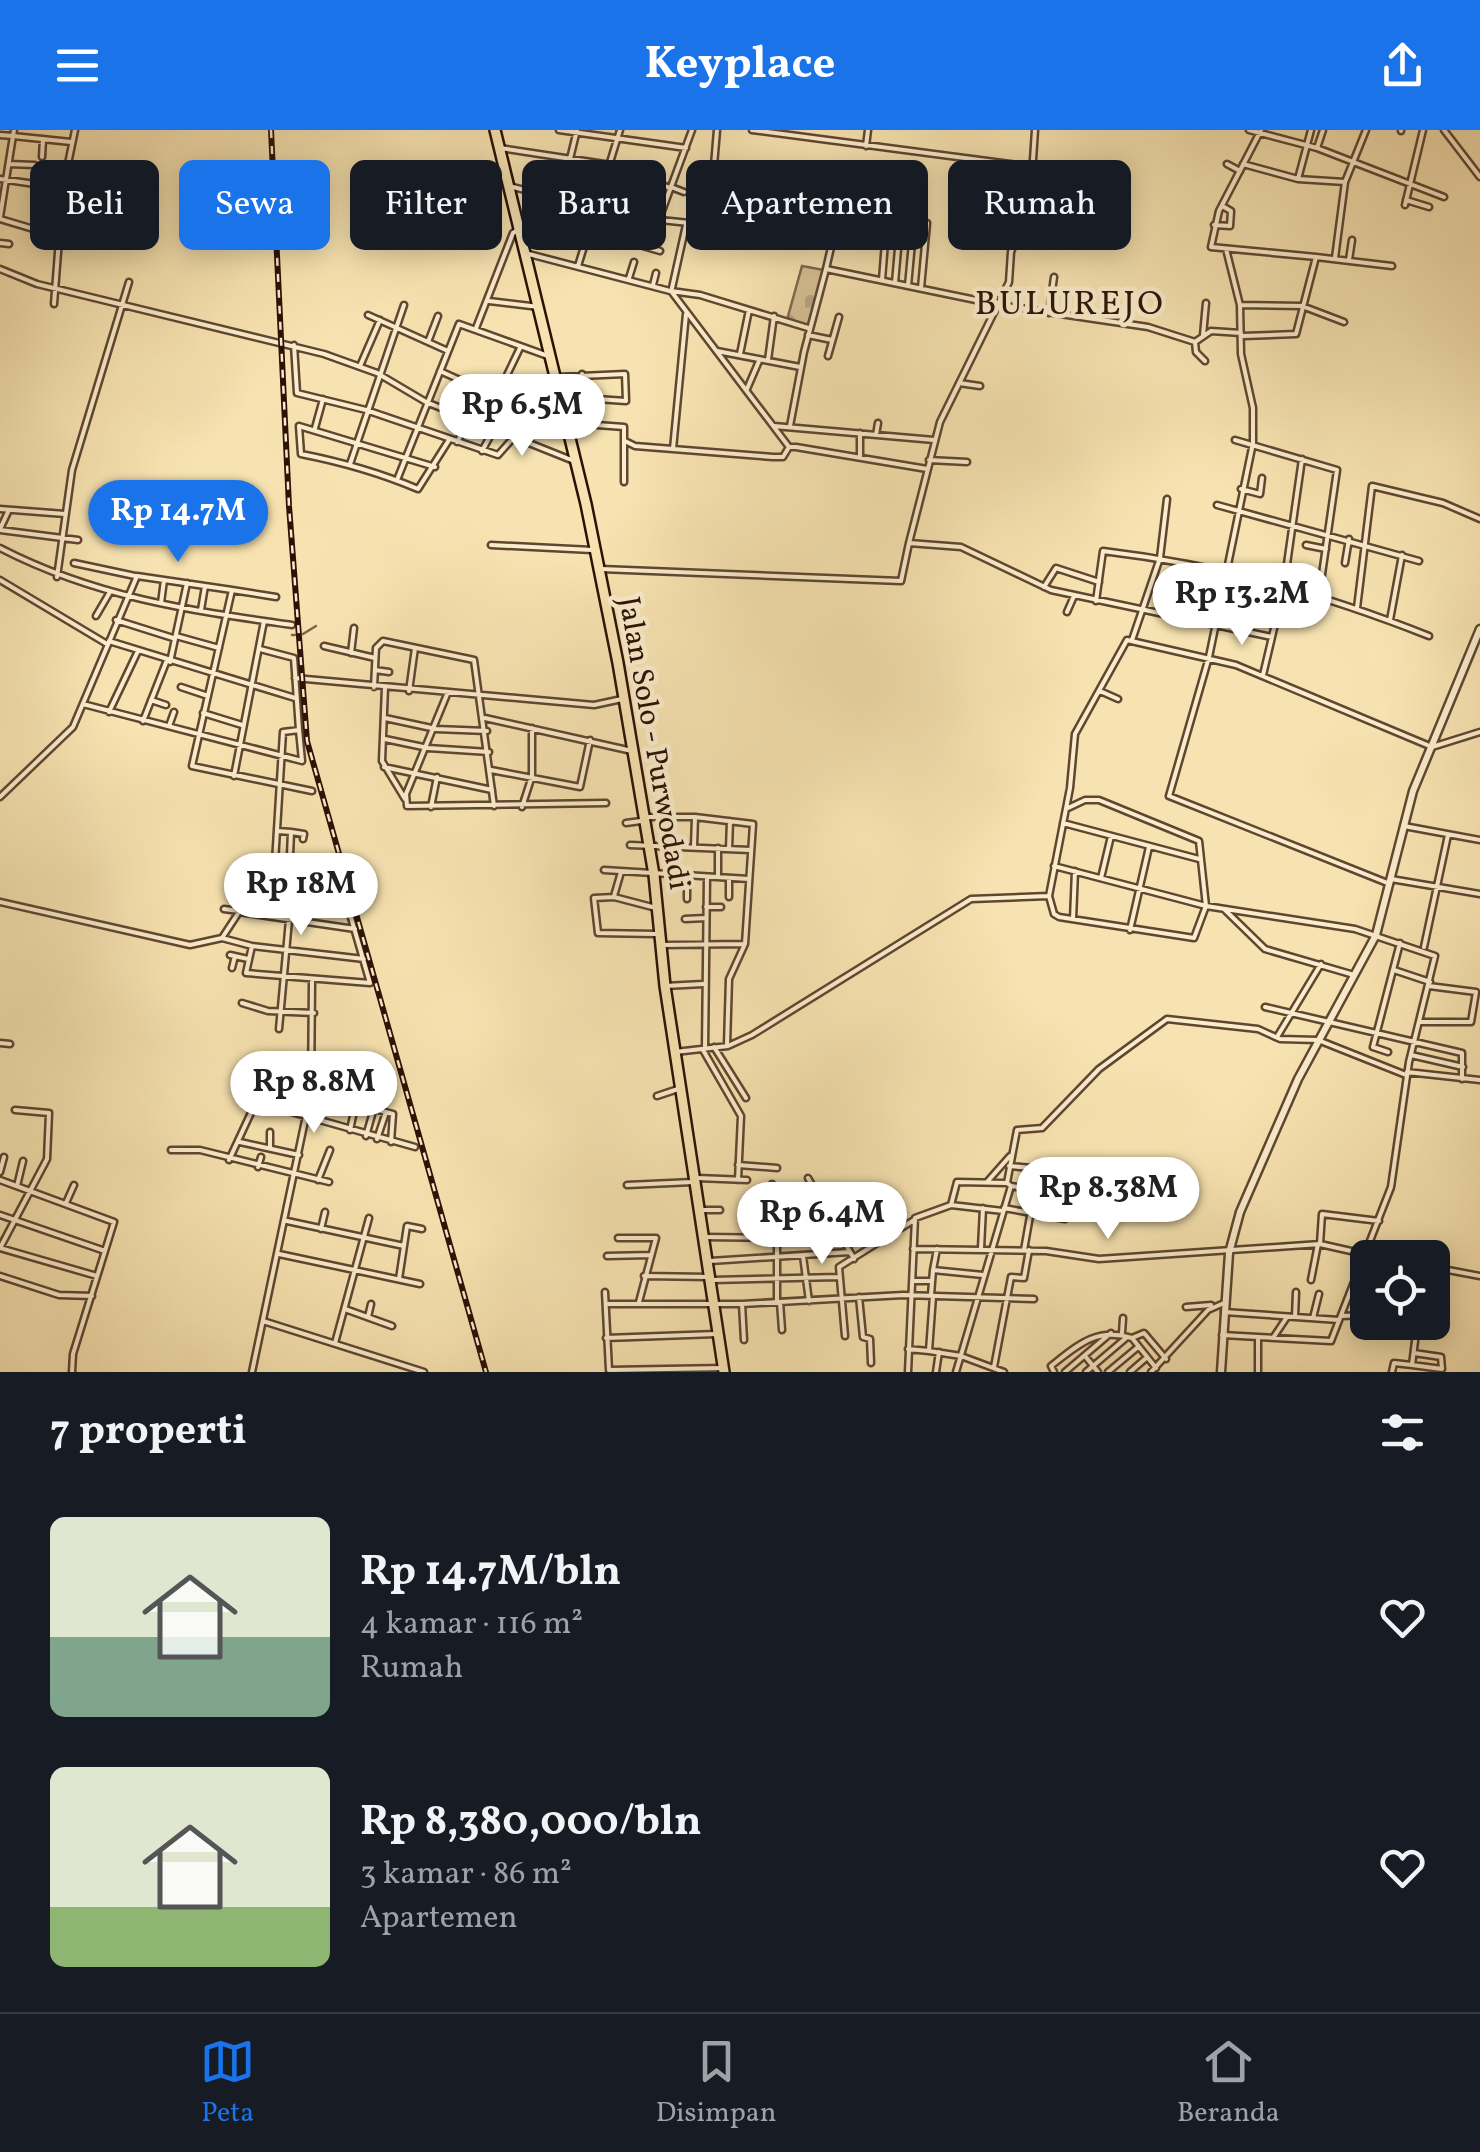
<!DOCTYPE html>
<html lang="id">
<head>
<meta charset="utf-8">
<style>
	:root { --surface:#171b24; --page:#242831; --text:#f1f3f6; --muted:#9ea1a6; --line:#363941; --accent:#1a73e8 }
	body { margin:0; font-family:Vollkorn,serif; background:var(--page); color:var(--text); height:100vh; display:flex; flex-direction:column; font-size:38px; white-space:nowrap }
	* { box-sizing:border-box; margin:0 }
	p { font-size:32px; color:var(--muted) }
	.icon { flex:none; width:55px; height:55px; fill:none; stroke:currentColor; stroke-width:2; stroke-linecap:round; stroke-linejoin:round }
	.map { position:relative; height:1242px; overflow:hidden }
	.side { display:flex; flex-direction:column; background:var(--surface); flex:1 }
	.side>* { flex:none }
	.top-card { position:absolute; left:30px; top:30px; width:1420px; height:90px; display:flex; gap:20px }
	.buttons { position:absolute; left:1350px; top:1110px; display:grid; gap:20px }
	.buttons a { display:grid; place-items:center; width:100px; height:100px; border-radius:15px; background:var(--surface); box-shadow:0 5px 25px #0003; font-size:50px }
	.price { position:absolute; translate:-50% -85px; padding:0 22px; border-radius:35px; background:#fff; color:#222; font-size:32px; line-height:65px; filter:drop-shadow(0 2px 5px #0008) }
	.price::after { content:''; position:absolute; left:50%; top:60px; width:30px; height:22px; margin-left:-15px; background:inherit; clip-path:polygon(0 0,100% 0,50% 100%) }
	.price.selected { background:var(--accent); color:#fff }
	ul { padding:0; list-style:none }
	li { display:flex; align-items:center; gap:30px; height:250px; padding:0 50px }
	li span { display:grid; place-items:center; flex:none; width:280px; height:200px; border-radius:15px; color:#555 }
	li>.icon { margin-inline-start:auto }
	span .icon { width:120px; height:120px; fill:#fffc; stroke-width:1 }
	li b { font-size:42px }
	h2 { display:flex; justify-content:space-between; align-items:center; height:120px; padding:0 50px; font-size:42px }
	.chip { padding:0 35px; border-radius:15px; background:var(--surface); box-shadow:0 5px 25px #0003; font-size:35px; line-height:90px }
	.chip.selected { background:var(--accent); color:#fff }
	header { display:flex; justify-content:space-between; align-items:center; height:130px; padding:0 50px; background:var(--accent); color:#fff; font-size:45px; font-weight:700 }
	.tab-bar { display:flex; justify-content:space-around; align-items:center; height:140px; border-top:2px solid var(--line); background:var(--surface); font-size:28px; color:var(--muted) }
	.tab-bar a { display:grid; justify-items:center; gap:5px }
	.tab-bar .selected { color:var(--accent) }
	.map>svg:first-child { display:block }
	.cemetery { fill:url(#cemetery-stones); stroke:#81684d; stroke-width:2.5 }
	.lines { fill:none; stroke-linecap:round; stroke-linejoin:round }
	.stream { stroke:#7d644a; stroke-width:2.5 }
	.minor-casing { stroke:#604631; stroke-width:9 }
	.tertiary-casing { stroke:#604631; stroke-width:11 }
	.primary-casing { stroke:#2d1106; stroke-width:14 }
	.minor { stroke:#faedcc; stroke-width:4 }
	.tertiary { stroke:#faedcc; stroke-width:6 }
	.primary { stroke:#f7e3b1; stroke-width:9 }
	.rail-casing { stroke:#2d1106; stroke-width:6 }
	.rail { stroke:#faedcc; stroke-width:2.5; stroke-dasharray:8; stroke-linecap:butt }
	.labels { text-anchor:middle; stroke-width:9; stroke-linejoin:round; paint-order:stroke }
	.street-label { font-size:30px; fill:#2d1106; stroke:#faedcc }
	.quarter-label { font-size:35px; letter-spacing:2.5px; fill:#2d1106; stroke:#faedcc }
</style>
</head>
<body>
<header><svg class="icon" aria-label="menu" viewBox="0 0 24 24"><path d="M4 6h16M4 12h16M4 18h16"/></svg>Keyplace<svg class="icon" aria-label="share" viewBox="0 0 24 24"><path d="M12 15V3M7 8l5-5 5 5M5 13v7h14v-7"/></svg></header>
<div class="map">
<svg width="1480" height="1242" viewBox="0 0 1480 1242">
	<defs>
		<pattern id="cemetery-stones" width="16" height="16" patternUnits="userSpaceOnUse" patternTransform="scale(2.5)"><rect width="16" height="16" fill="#d5bf94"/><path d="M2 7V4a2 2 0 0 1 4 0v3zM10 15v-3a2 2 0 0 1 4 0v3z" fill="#b7a37e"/></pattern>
	</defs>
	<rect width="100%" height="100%" fill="#f7e3b1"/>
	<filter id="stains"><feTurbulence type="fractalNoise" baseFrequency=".002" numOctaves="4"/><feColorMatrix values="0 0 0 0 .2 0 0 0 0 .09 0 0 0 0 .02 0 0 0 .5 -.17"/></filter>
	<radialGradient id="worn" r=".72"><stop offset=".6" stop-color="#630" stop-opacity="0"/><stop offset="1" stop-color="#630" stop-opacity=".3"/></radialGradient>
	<path class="cemetery" d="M802,136L824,140L808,196L787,190Z"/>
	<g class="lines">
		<path class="stream" d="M303,504L316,496
			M292,505H295"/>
		<defs>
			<path id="minor" d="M559,0L686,18
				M752,0L1033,37
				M1035,0L1030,74L1011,122L1009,152L940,292L909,413L961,417L1051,460L1272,507L1263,545
				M1249,0L1317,18L1444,67
				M1261,0L1219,81L1211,117L1316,127
				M1444,0L1480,47
				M1401,1V0
				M0,5L13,6L14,0
				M866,16L868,0
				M500,18L611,35L670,58
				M1317,18L1323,0
				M42,27L43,9
				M9,34L35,35
				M1227,34L1240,41
				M1243,34L1298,49L1345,52
				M534,47V62
				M0,49L63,58L75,0
				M1298,49L1311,0
				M513,57L631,87L709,95L717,0
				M671,57L684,62
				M999,58L1002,33
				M979,62L983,31
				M560,70L577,0
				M1406,70L1429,77
				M1405,75L1423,0
				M631,86L637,67
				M0,87L13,6L71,12
				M0,89L57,106
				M658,92L692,0
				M697,94L701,47L714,39
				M709,95L828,106L832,113L826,139
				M1214,95L1230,96L1231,81L1224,77
				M591,101L660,121
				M0,113L9,114
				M1226,119L1240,175L1241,224L1253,278V313L1209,527L1169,666L1390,754
				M525,123L670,161
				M1335,128L1345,52L1366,0
				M1349,130L1352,110
				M578,136L620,0
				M0,139L37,154L324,224L377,243L426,272L574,331
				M629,148L634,132
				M882,150L887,87L904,85L927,93L921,158
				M895,153L901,85
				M653,155L656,143
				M908,156L914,91
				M672,158L686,95
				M489,171L539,177
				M54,174L63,58
				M1240,175L1302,176L1344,192
				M1049,183L1054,147
				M368,185L448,221
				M476,198L513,103L519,99
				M808,205L832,210
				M1203,205L1206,173
				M1243,206L1296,204L1316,127L1392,136
				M428,212L438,186
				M1195,212L1211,201L1241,203
				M294,215L297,263L366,280L498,325L514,307
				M717,221L800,237
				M740,224L749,180
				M828,226L839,187
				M768,230L774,186
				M360,236L380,190
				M440,241L566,298
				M582,244V268
				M559,247L625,244L626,271L582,268V294
				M959,253L980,256
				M747,259L759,231
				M570,293L624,297V352
				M483,295L520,218
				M774,296L934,310
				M790,296L804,222L826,139L1000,175L1148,197L1195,212L1196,222L1205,231
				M315,298L323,269
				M876,305L878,293
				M1235,310L1337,340L1319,465
				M625,311L635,316L773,327H783L789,317H796L927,339
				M457,312L470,290
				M789,317L671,161L700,165L808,198
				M673,319L686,184
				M482,321L494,299
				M860,327V303
				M929,330L967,332
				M350,334L404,175
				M435,337L299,296L301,324C342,332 378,342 418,359L449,310
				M397,350L459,194L548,226
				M1241,359L1260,364L1262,348
				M1217,375L1419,431
				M0,379L65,384
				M0,399L8,382
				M0,400L78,410
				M491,415L592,420
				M1306,415L1326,419
				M0,418C95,467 187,480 292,495
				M74,433L135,446
				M1345,433L1349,409
				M601,439L901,451L909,413
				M57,447L72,340L129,152
				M0,450L107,514
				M1044,457L1056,438L1099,452
				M232,460L276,467
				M1096,471L1103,421C1220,435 1320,463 1429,506
				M161,473L164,450
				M1357,478L1372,356L1443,373L1480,389
				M201,480L205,456
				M1067,482L1074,466
				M96,486L110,462
				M116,490L173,508
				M1390,490L1402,425
				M176,506L219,518
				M1272,507L1284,455L1302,329
				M1132,510L1160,428L1167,369
				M109,511L295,568
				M324,516L375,528
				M260,519L294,528L299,600L283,602L273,765L348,777
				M351,523L354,498
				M170,532L187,453
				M375,540L389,542
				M295,548L594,575L622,569
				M181,557L208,566
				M374,557L376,518L383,511L474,530L494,676
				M385,557L382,631L405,669
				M409,561L415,518
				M1100,561L1118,569
				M448,562L406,664L407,676L606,673
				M151,570L166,575
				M83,574L302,631L299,600
				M109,582L138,521
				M203,583L242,595
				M385,588L436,599L487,601
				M485,588L632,621
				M143,591L167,530
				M169,596L174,582
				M385,609L428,618L489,622
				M384,637L492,660
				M491,640L580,657L590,610
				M234,646L264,491
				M0,667L73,597L137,446L232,460L192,636L312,661
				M431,677L437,647
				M522,677L532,646V598
				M1066,679L1085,670H1099L1199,711L1206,776L1194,808L1059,787L1054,784L1049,766L1070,658L1075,604L1127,510L1236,535L1432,617L1480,602
				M644,687H695L753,694L745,814L729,849L727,915
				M626,693L641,691
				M1063,693L1199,729
				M1404,696L1480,710
				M278,701L291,702L289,748
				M291,702L304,704L303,709
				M630,715L750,720
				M694,716L695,687
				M729,719L730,691
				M1054,736L1206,776L1355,799L1435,826L1409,932L1391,1057L1331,1211L1222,1205
				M604,740L749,749
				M687,746V769
				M718,747V718
				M276,748H290V767
				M729,748V767
				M1101,748L1111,706
				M1391,749L1480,764
				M614,766L621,742
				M0,772L190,815L222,808L239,782L355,799
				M706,777H721
				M224,779L239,781
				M1224,779L1265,819L1354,845
				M267,784L273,765
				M685,789L705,788
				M1073,789L1075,741
				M1130,800L1149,717
				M656,804L598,803L594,768L614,767L656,778
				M222,808L252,816L364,829
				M661,815L745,814
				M252,816L246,843L370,853L334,729
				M1424,817L1448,705
				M230,825L248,829
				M232,838L235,826
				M1394,840L1430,852
				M665,856L703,854
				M242,873L268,881L314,883
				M1265,877L1462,923V949
				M1420,892H1471L1476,862L1429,856
				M279,899L289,790
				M1277,907L1321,834
				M0,913L10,914
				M714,917L746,968
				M705,919L707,747
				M703,920L741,986L738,1050
				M675,922L728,916L752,905L971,769L1048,766
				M1388,922L1373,917L1400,813
				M1411,925L1463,937
				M1407,942L1480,950
				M336,948L337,959
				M311,962L393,984L391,1012
				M334,965L337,959L365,952
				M657,966L678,959
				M350,1000L356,972
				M270,1002V1018
				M366,1006L374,978
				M377,1009L386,982
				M240,1012L299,1025
				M171,1020H200L329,1052
				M229,1030L256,972L415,1017
				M738,1035L777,1038
				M1009,1036L1043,1039
				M258,1037L261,1027
				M0,1042L4,1027
				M697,1048L747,1050
				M808,1048L854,1129
				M0,1050L114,1092L73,1224L72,1242
				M318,1050L330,1020
				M987,1052L1010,1026
				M772,1054L777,1071V1172
				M627,1055L693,1052
				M17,1056L23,1031
				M1011,1056L1068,1064
				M777,1071L816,1067
				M66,1073L74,1055
				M951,1075L957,1052L1007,1053
				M1004,1078L1065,1089
				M703,1080H720
				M0,1085L105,1121
				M287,1091L404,1116
				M321,1099L325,1082
				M776,1101L835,1099
				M705,1107L775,1108
				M618,1108H656L639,1172
				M1320,1114L1322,1084L1379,1091
				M0,1118L47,1029L49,983L15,980
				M0,1118L97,1146
				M981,1118L983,1078
				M913,1119L1046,1121L1099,1129L1320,1114L1382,1128
				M937,1119L933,1140L983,1145
				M1024,1120L1035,1058
				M279,1124L420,1154
				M607,1126L651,1125
				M803,1126L809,1171
				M710,1131L849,1122
				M1432,1137L1480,1146
				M0,1146L59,1165L92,1166
				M644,1146L709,1147
				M399,1149L407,1096L422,1099
				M713,1150L838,1147
				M1311,1150L1318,1114
				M912,1151H932
				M1354,1153L1368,1157
				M605,1162L609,1240L724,1238
				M931,1165L933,1140
				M933,1166L929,1221L961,1226L1004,1242
				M859,1167L863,1207L870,1209L871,1233
				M780,1172L782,1200
				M606,1174H742L903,1165L1034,1169
				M742,1174L744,1210
				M1186,1177L1211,1175
				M345,1179L392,1196
				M1224,1182L1339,1190
				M1341,1186L1367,1185
				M368,1187L371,1174
				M1295,1187L1296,1162
				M1313,1188L1319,1164
				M263,1191L424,1242
				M1412,1192L1416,1203L1412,1235L1442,1239L1441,1227L1414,1223
				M1122,1203L1123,1188
				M845,1206L839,1137L914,1090
				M606,1208L716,1204
				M1132,1208L1144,1203L1166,1229
				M1258,1208V1241
				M1273,1208L1287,1187
				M335,1213L369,1088
				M908,1219L929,1221
				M1085,1226L1098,1242
				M994,1237L1011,1147L1024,1148L1029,1120
				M252,1242L311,962L312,852
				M908,1242L915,1088L951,1075L1003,1081
				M936,1242L939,1222
				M956,1242L1011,1056L1007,1053L1017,1000L1042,998L1099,939L1167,889L1258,899L1280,909L1318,910L1406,945
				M1054,1242L1051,1236C1079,1214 1097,1197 1132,1208L1156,1238
				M1065,1242L1111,1203
				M1086,1242L1126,1208
				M1108,1242L1138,1217
				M1130,1242L1145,1229
				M1151,1242L1208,1180L1224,1173
				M1392,1242L1394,1233L1412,1235"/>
			<path id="tertiary" d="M1221,1242L1229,1123L1240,1082L1298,949L1376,805L1413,661L1480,499"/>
			<path id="primary" d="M495,0L586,374L618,533L654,745L665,856L724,1242"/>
		</defs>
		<use href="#minor" class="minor-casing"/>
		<use href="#tertiary" class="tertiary-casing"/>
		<use href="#primary" class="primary-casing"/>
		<use href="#minor" class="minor"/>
		<use href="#tertiary" class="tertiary"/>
		<use href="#primary" class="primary"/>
		<defs>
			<path id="rail" d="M271,0L289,376L307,611L486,1242"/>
		</defs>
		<use href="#rail" class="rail-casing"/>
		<use href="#rail" class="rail"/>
	</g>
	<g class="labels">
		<g class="street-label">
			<text transform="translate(655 613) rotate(80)" y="10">Jalan Solo - Purwodadi</text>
		</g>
		<g class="quarter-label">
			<text x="1070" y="184">BULUREJO</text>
		</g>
	</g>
	<rect width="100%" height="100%" filter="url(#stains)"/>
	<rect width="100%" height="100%" fill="url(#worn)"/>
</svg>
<div class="buttons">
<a><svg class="icon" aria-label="locate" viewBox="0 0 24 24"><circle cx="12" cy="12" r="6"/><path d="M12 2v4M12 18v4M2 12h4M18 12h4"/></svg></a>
</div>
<b class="price" style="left:522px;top:329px">Rp 6.5M</b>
<b class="price selected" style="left:178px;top:435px">Rp 14.7M</b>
<b class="price" style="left:1242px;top:518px">Rp 13.2M</b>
<b class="price" style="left:301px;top:808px">Rp 18M</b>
<b class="price" style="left:314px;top:1006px">Rp 8.8M</b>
<b class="price" style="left:1108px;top:1112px">Rp 8.38M</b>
<b class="price" style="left:822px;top:1137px">Rp 6.4M</b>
<div class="top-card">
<a class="chip">Beli</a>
<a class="chip selected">Sewa</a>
<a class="chip">Filter</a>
<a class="chip">Baru</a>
<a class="chip">Apartemen</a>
<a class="chip">Rumah</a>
</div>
</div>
<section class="side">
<h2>7 properti<svg class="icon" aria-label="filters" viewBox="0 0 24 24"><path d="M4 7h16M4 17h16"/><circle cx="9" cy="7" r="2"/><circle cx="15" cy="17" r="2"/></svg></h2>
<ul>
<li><span style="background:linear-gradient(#dfe7d0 60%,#7fa58c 0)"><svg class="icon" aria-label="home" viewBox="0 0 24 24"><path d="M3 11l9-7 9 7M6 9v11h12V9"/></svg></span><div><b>Rp 14.7M/bln</b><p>4 kamar · 116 m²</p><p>Rumah</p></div><svg class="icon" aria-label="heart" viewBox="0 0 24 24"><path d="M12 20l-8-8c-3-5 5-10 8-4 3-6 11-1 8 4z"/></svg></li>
<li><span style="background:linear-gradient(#dfe7d0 70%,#8fb573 0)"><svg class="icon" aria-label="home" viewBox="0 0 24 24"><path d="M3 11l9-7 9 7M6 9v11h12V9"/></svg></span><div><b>Rp 8,380,000/bln</b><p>3 kamar · 86 m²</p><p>Apartemen</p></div><svg class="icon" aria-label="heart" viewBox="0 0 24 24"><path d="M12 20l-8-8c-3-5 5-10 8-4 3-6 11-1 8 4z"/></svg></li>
</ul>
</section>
<nav class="tab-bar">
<a class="selected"><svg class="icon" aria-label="map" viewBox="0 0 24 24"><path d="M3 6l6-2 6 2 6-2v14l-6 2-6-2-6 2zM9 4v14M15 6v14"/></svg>Peta</a>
<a><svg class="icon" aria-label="saved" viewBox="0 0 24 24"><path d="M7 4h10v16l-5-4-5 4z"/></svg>Disimpan</a>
<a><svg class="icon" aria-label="home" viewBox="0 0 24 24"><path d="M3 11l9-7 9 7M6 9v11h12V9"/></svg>Beranda</a>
</nav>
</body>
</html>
